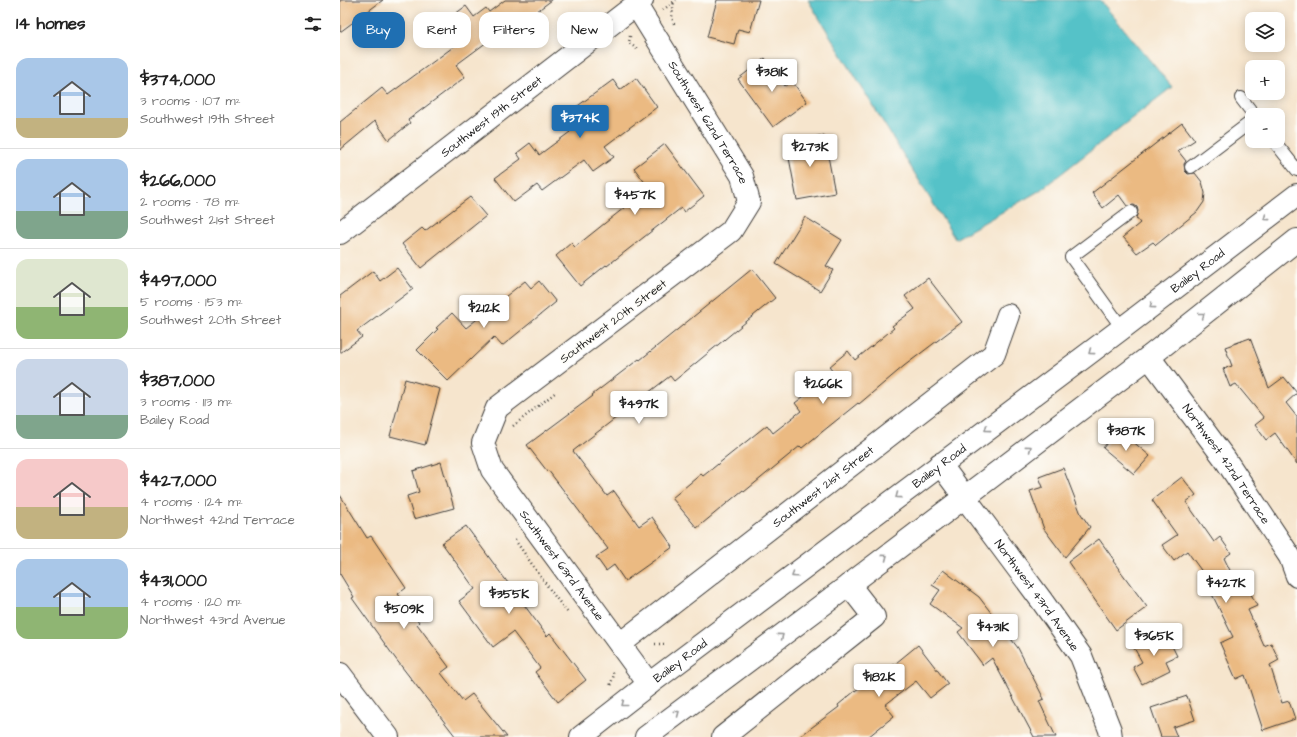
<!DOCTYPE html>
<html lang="en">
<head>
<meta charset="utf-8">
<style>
	:root { --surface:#fff; --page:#f6f6f6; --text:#222; --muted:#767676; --line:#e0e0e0; --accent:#1f6fb2 }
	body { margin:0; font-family:"Architects Daughter",sans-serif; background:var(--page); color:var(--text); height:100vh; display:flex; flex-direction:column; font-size:15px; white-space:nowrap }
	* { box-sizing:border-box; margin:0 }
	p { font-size:13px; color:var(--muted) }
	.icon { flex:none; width:22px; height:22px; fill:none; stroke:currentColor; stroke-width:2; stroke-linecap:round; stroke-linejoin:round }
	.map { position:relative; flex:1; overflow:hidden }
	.side { display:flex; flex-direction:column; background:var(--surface); width:340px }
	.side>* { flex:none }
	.banner { position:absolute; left:12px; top:12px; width:380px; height:36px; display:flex; gap:8px }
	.fabs { position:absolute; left:905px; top:12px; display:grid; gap:8px }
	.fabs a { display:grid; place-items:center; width:40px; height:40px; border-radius:8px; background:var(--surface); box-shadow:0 2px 10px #0003; font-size:20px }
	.price { position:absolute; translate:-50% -34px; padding:0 9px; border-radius:4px; background:#fff; color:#222; font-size:13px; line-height:26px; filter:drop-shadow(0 1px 2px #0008) }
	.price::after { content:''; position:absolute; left:50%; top:24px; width:12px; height:9px; margin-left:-6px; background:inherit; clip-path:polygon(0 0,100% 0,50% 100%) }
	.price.selected { background:var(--accent); color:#fff }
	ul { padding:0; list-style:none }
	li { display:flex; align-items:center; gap:12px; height:100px; padding:0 16px }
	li+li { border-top:1px solid var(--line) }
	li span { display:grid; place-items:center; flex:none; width:112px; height:80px; border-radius:12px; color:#555 }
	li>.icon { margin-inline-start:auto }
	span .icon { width:48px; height:48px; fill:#fffc; stroke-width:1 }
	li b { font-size:17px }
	h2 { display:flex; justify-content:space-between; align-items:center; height:48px; padding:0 16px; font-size:17px }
	.chip { padding:0 14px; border-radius:12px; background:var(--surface); box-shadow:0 2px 10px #0003; font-size:14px; line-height:36px }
	.chip.selected { background:var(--accent); color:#fff }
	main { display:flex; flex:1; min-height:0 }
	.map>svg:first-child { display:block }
	.water { fill:#54c2c8; stroke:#386f72 }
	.building { fill:#ebba82 }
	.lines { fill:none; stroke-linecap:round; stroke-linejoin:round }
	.lane-casing { stroke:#3d3a37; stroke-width:14 }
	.street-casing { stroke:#3d3a37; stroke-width:24 }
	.secondary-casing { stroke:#3d3a37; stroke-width:24 }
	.path { stroke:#3d3a37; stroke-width:2.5; stroke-dasharray:1 3; stroke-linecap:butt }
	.lane { stroke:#fff; stroke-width:12 }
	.street { stroke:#fff; stroke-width:22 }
	.secondary { stroke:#fff; stroke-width:22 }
	.oneway { stroke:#999 }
	.labels { text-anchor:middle; stroke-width:3; stroke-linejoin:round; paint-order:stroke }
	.street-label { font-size:12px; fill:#1c1c1c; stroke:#fdfcf7 }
</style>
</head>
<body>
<main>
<section class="side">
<h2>14 homes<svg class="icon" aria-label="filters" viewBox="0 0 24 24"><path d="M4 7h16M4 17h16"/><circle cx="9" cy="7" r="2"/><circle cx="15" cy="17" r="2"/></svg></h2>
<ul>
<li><span style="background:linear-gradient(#a9c7e8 75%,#c2b280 0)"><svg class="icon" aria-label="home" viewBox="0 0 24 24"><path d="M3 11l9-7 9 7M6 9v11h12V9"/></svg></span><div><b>$374,000</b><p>3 rooms · 107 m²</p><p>Southwest 19th Street</p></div></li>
<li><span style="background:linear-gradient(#a9c7e8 65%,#7fa58c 0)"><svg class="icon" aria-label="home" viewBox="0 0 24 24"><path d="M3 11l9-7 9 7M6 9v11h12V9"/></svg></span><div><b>$266,000</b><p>2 rooms · 78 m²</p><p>Southwest 21st Street</p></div></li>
<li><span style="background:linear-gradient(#dfe7d0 60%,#8fb573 0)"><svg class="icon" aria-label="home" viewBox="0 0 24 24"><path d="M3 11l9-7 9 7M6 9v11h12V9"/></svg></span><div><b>$497,000</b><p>5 rooms · 153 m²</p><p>Southwest 20th Street</p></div></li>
<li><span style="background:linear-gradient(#c9d6e8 70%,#7fa58c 0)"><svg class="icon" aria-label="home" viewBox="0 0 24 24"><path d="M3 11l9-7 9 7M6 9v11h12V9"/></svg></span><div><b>$387,000</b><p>3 rooms · 113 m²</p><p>Bailey Road</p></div></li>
<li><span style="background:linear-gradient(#f6c9c9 60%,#c2b280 0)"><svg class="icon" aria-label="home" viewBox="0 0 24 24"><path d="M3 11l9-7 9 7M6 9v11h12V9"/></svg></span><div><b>$427,000</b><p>4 rooms · 124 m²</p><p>Northwest 42nd Terrace</p></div></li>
<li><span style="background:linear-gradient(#a9c7e8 60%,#8fb573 0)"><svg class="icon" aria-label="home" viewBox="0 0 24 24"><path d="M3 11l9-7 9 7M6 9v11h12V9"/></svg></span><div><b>$431,000</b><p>4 rooms · 120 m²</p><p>Northwest 43rd Avenue</p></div></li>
</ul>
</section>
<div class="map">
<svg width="957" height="737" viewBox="0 0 957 737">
	<rect width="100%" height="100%" fill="#fdfcf7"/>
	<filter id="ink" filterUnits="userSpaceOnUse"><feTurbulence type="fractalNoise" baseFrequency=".025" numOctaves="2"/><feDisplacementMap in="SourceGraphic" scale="8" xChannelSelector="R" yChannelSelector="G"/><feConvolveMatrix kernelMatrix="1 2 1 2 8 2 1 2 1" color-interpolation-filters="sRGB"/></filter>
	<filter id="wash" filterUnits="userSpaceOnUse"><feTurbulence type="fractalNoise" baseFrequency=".012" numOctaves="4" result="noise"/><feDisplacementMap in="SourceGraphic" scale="16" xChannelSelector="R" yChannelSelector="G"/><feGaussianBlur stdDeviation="0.9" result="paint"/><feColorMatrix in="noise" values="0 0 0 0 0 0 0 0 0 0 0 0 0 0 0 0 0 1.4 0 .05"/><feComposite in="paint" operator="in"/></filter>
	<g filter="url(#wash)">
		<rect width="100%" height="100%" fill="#f6e5cd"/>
		<path class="water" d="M468,0H760L832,87L699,191L615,239Z"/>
		<g id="blocks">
			<path class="building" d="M0,0H43L0,32Z
				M165,0H212L181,23L178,19L116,65L125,77L68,120L70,123L49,140L35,121L0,150V122L42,88L48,95L120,42L104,22L126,6L134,17L146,8L149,12Z
				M377,0H419L410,32L398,29L394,44L367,37Z
				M425,58L445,86L452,81L467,102L433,127L398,79Z
				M296,78L317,107L265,146L274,157L253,172L244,160L202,191L197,185L174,202L155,178L181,159L177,153L190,143L199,155L230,132L220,119L273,80L280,90Z
				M842,123L855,140L838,151L846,161L844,164L845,171L848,174L855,173L862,182L865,193L864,202L857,212L816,245L813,242L797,253L783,237L800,223L796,218L798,211L797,207L794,205L787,206L779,195L763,208L752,193Z
				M484,135L495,193L457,200L446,142Z
				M325,144L364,196L344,212L341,208L267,266L266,265L240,286L216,256L231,243L235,247L309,188L294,168Z
				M130,197L146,216L81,268L62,244L82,228L85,231Z
				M465,217L502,240L486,266L493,270L480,291L436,264Z
				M57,268L73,289L17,331L22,337L0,353V296L33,271L40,281Z
				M412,269L435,298L334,381L330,376L233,451L267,496L274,491L299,526L312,517L333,547L285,581L274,565L266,571L256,557L268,549L208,470L207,471L187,445L253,396L252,395L299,359L300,360Z
				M588,278L622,322L564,366L519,404L518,403L462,448L460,446L404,492L403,490L357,528L332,498L361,474L363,476L427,425L433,433L461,411L455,403L494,373L489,367L508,351L515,360L554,328L552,326L575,309L565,296Z
				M185,281L191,288L199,281L216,302L162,346L154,337L108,381L77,350L98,329L96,328L112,313L126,328Z
				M910,338L929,388L944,377L957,393L946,403L957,417V464L935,433L926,440L915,425L924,418L896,384L890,387L883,369L892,366L885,347Z
				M65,379L100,389L85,445L50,436Z
				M778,429L810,456L794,474L763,448Z
				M101,462L114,508L74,519L67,496L79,492L73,471Z
				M723,468L741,514L750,527L725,557L704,529L690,491L703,487L699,477Z
				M842,477L856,495L846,502L874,542L880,537L891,553L884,558L900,591L908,588L917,606L908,610L924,646L931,643L939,660L930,665L942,703L949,701L955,719L923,730L905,675L896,679L880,643L893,637L868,586L871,584L847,551L834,561L822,545L837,535L812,500Z
				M0,495L27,538L31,536L66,588L58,594L79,622L77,624L109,667L101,673L123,701L132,694L167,737H116L55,658L12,598L14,597L0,574Z
				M126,526L207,636L210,633L246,680L218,702L195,672L200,668L173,632L153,647L119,601L135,589L102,543Z
				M759,539L774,560L773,561L807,607L776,630L728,562Z
				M603,570L639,597L678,648L704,699L699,701L716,737H694L652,658L643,665L618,632L623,628L590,604L600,590L592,585Z
				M824,630L837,656L826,661L830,670L802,684L793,667L802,662L793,646Z
				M578,645L608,684L590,698L576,681L545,705L554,716L528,737H459L499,707L498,705L526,682L529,685Z
				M847,696L855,720L833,727L837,737H821L811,708Z"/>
		</g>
	</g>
	<g filter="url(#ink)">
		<use href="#blocks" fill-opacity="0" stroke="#3d3a37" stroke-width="1"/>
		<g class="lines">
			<defs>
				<path id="lane" d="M901,98L914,115
					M934,141L957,170
					M851,167L912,121
					M782,328L731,257L791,212"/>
				<g id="street">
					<path id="s1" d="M296,5L402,176L409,202L391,231L157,408L143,443L152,470L309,684"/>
					<path id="s2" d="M0,233L302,0"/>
					<path id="s3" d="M809,357L885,459L950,557L957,576"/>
					<path id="s4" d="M600,464L702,601L741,656L770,730L771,737"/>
					<path id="s5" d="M280,644L654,354L668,315"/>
					<path d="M0,674L48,737"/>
					<path d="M383,737L534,617L509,585"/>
				</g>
				<g id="secondary">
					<path id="s6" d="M241,737L309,684L780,330L957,195"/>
					<path d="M306,737L509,585L809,357L957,240"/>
				</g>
			</defs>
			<use href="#lane" class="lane-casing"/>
			<use href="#street" class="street-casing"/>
			<use href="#secondary" class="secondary-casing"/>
			<path class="path" d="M323,10L336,0
				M334,24L332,17L334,1
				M290,36L289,43L297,49
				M173,426L216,392
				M175,540L213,594L228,613
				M315,644H326
				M272,684L270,686L274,675L273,672"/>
			<use href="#lane" class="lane"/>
			<use href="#street" class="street"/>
			<use href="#secondary" class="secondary"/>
		</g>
		<defs><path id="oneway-chevron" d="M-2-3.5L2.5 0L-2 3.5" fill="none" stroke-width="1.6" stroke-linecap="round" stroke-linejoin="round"/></defs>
		<g class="oneway">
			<use href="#oneway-chevron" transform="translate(926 218) rotate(143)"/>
			<use href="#oneway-chevron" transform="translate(812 306) rotate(143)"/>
			<use href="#oneway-chevron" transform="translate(862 315) rotate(-38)"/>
			<use href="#oneway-chevron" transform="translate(751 352) rotate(143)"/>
			<use href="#oneway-chevron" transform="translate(647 429) rotate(143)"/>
			<use href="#oneway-chevron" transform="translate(689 448) rotate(-37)"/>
			<use href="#oneway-chevron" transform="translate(558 496) rotate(143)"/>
			<use href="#oneway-chevron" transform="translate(545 557) rotate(-37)"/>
			<use href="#oneway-chevron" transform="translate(454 575) rotate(143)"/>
			<use href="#oneway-chevron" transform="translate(441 636) rotate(-37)"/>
			<use href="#oneway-chevron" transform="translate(284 704) rotate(142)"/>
			<use href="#oneway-chevron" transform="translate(337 713) rotate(-37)"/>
		</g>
	</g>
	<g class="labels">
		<g class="street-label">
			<text dy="4" stroke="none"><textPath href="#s2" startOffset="191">Southwest 19th Street</textPath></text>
			<text dy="4" stroke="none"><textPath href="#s1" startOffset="138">Southwest 62nd Terrace</textPath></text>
			<text dy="4" stroke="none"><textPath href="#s6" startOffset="773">Bailey Road</textPath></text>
			<text transform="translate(273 321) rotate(-37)" y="4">Southwest 20th Street</text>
			<text dy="4" stroke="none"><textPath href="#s6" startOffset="449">Bailey Road</textPath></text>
			<text dy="4" stroke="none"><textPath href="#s3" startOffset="132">Northwest 42nd Terrace</textPath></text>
			<text dy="4" stroke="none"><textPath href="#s5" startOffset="257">Southwest 21st Street</textPath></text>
			<text dy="4" stroke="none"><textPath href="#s1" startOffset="740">Southwest 63rd Avenue</textPath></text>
			<text dy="4" stroke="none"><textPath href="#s4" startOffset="163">Northwest 43rd Avenue</textPath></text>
			<text dy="4" stroke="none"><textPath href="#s6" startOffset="125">Bailey Road</textPath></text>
		</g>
	</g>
</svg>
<div class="fabs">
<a><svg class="icon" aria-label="layers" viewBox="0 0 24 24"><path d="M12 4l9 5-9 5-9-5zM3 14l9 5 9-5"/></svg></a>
<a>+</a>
<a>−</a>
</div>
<b class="price" style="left:432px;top:93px">$381K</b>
<b class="price selected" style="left:240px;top:139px">$374K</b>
<b class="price" style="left:470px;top:168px">$273K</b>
<b class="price" style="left:295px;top:216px">$457K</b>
<b class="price" style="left:144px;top:329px">$212K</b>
<b class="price" style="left:483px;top:405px">$266K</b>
<b class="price" style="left:299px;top:425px">$497K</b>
<b class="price" style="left:786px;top:452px">$387K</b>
<b class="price" style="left:886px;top:604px">$427K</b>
<b class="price" style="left:169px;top:615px">$355K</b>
<b class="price" style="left:64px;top:630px">$509K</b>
<b class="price" style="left:653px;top:648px">$431K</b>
<b class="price" style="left:814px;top:657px">$365K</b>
<b class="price" style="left:539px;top:698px">$182K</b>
<div class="banner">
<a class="chip selected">Buy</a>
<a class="chip">Rent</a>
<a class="chip">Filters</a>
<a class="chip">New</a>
</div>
</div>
</main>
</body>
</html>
